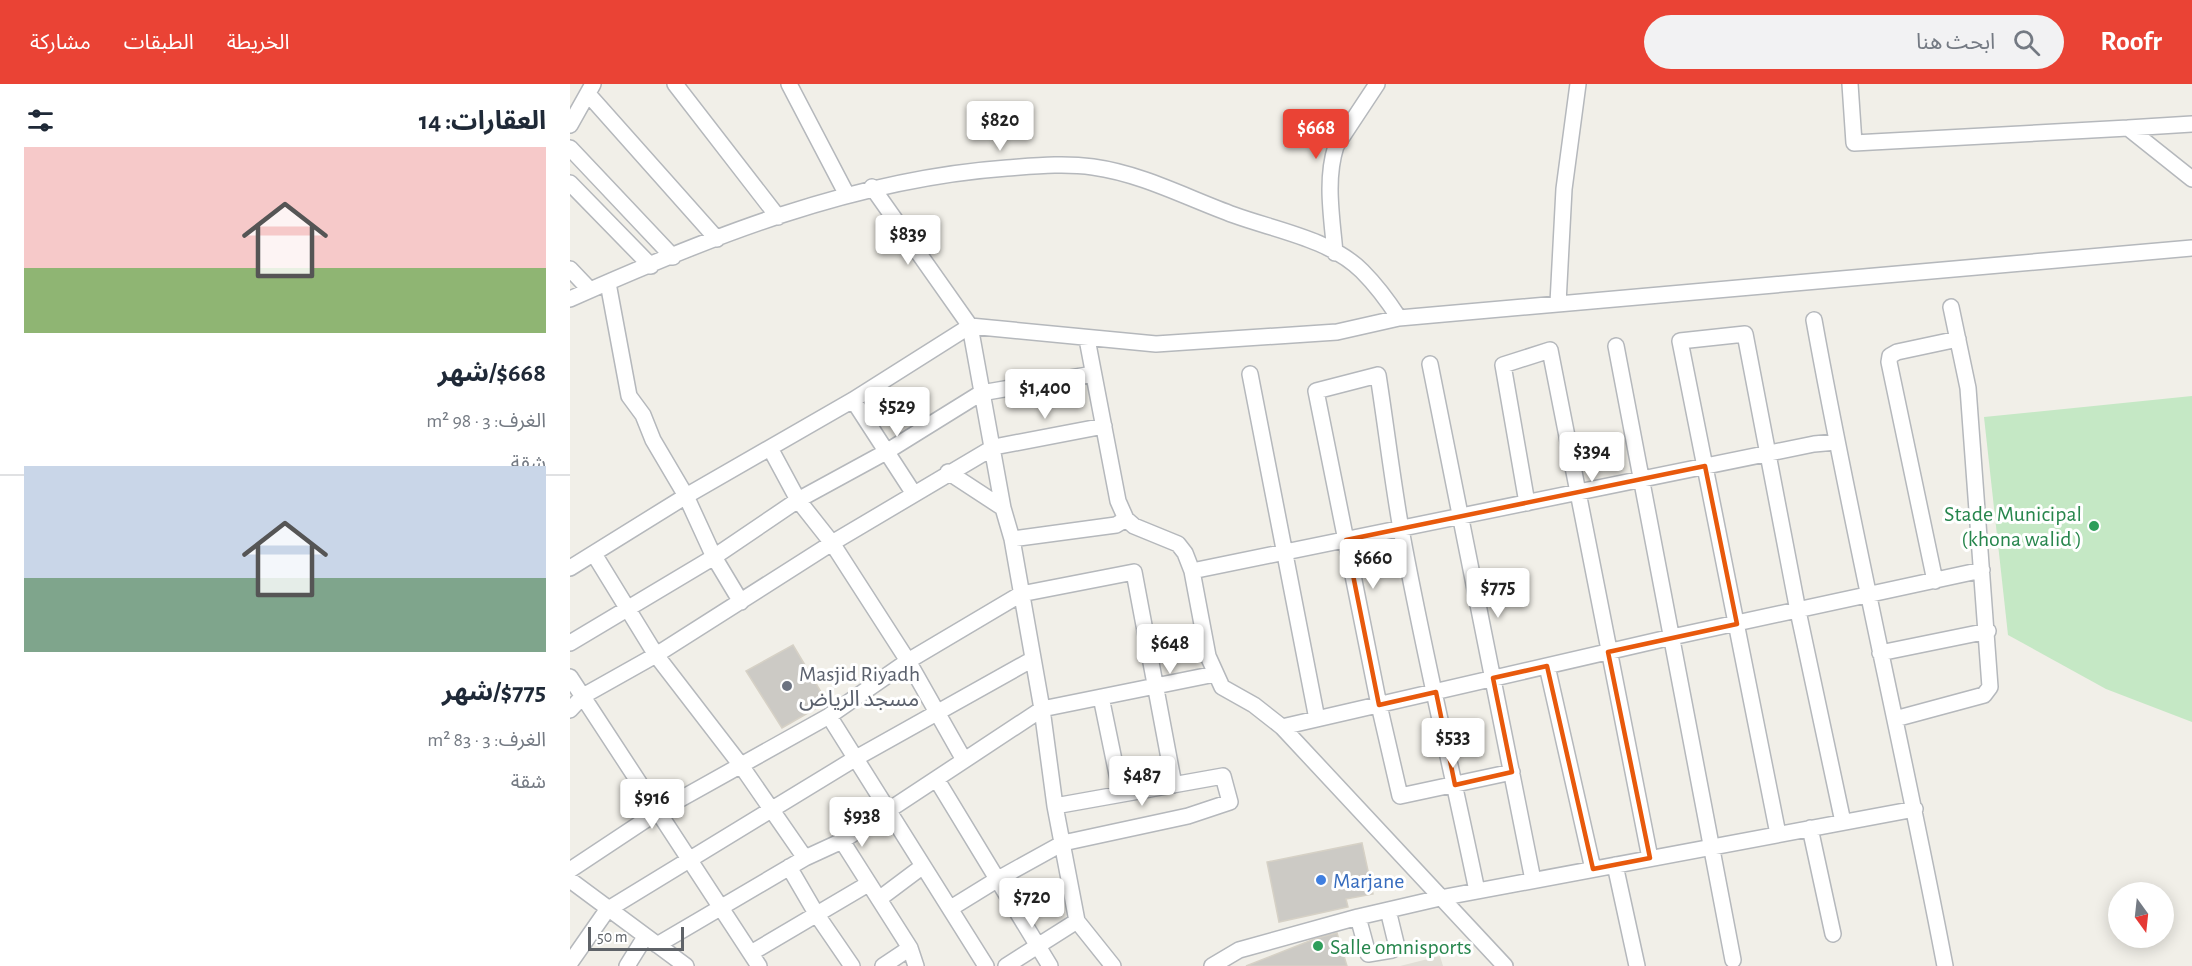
<!DOCTYPE html>
<html lang="ar">
<head>
<meta charset="utf-8">
<style>
	:root { --surface:#fff; --page:#f2f2f3; --text:#1f2937; --muted:#747a83; --line:#e0e1e3; --accent:#ea4335 }
	body { margin:0; font-family:"Alegreya Sans","Noto Sans Arabic",sans-serif; background:var(--page); color:var(--text); direction:rtl; height:100vh; display:flex; flex-direction:column; font-size:22px; white-space:nowrap }
	* { box-sizing:border-box; margin:0 }
	p { font-size:20px; color:var(--muted) }
	.icon { flex:none; width:33px; height:33px; fill:none; stroke:currentColor; stroke-width:2; stroke-linecap:round; stroke-linejoin:round }
	.map { position:relative; flex:1; overflow:hidden; direction:ltr }
	.drawer { display:flex; flex-direction:column; background:var(--surface); width:570px }
	.drawer>* { flex:none }
	.needle { width:39px; rotate:165deg }
	.fabs { position:absolute; left:1538px; top:798px; display:grid; gap:12px }
	.fabs a { display:grid; place-items:center; width:66px; height:66px; border-radius:50%; background:var(--surface); box-shadow:0 3px 15px #0003; font-size:30px }
	.scale { position:absolute; left:18px; bottom:15px; width:96px; box-sizing:border-box; padding-left:6px; border:3px solid #5f6368; border-top:0; font-size:16px; line-height:21px; white-space:nowrap; color:#5f6368; -webkit-text-stroke:4px #fff; paint-order:stroke }
	.price { position:absolute; translate:-50% -51px; padding:0 14px; border-radius:6px; background:#fff; color:#222; font-size:20px; line-height:39px; filter:drop-shadow(0 2px 3px #0008) }
	.price::after { content:''; position:absolute; left:50%; top:36px; width:18px; height:14px; margin-left:-9px; background:inherit; clip-path:polygon(0 0,100% 0,50% 100%) }
	.price.active { background:var(--accent); color:#fff }
	ul { padding:0; list-style:none }
	li { display:grid; align-content:center; gap:12px; height:318px; padding:0 24px }
	li+li { border-top:2px solid var(--line) }
	li span { display:grid; place-items:center; height:186px; border-radius:0px; color:#555 }
	li>.icon { margin-inline-start:auto }
	span .icon { width:108px; height:108px; fill:#fffc; stroke-width:1 }
	li b { font-size:26px }
	h2 { display:flex; justify-content:space-between; align-items:center; height:72px; padding:0 24px; font-size:26px }
	header { display:flex; align-items:center; gap:36px; box-sizing:border-box; height:84px; padding:0 30px; background:var(--accent); color:#fff }
	header strong { font-size:28px }
	nav { display:flex; gap:33px; margin-inline-start:auto; font-size:21px }
	.search { width:420px; height:54px; background:var(--page); display:flex; align-items:center; gap:15px; box-sizing:border-box; padding:0 21px; border-radius:33px; color:var(--muted); font-size:22px }
	main { display:flex; flex:1; min-height:0 }
	.map>svg:first-child { display:block }
	.education { fill:#e1ded6 }
	.green { fill:#c5e8c5 }
	.building { fill:#cccac5; stroke:#d6d1c6; stroke-width:1.5 }
	.lines { fill:none; stroke-linecap:round; stroke-linejoin:round }
	.minor-casing { stroke:#b5b8bc; stroke-width:18 }
	.minor { stroke:#fff; stroke-width:15 }
	.marked { fill:none; stroke:#e8590c; stroke-width:4.5; stroke-linejoin:round }
	.leisure-dot { fill:#2e9e5b; stroke:#fff; stroke-width:2 }
	.worship-dot { fill:#6b7280; stroke:#fff; stroke-width:2 }
	.shop-dot { fill:#3f7fe0; stroke:#fff; stroke-width:2 }
	.labels { text-anchor:middle; stroke-width:6; stroke-linejoin:round; paint-order:stroke }
	.leisure-label { font-size:22px; fill:#27864d; stroke:#fff; text-anchor:end }
	.worship-label { font-size:22px; fill:#5b616d; stroke:#fff; text-anchor:start }
	.shop-label { font-size:22px; fill:#366cbe; stroke:#fff; text-anchor:start }
</style>
</head>
<body>
<header>
<strong>Roofr</strong>
<div class="search"><svg class="icon" aria-label="search" viewBox="0 0 24 24"><circle cx="10" cy="10" r="6"/><path d="M15 15l6 6"/></svg>ابحث هنا</div>
<nav><a>الخريطة</a><a>الطبقات</a><a>مشاركة</a></nav>
</header>
<main>
<div class="map">
<svg width="1622" height="882" viewBox="0 0 1622 882">
	<rect width="100%" height="100%" fill="#f1efe8"/>
	<path class="education" d="M870,872L873,882H830Z"/>
	<path class="green" d="M1622,312V638L1536,605L1438,551L1414,333Z"/>
	<path class="building" d="M223,561L257,618L212,644L176,587Z
		M792,759L803,810L776,815L778,823L709,838L697,778Z
		M767,849L777,882H676L747,854Z"/>
	<g class="lines">
		<defs>
			<path id="minor" d="M105,0L208,133
				M219,0L277,111
				M1280,0L1284,59L1558,44L1622,95
				M18,10L147,155
				M0,41L23,0
				M1558,44L1622,40
				M0,64L103,173
				M0,99L81,182
				M302,103L400,242L433,424L442,455L472,625L485,722L507,837L543,882
				M765,169C762,134 755,96 766,62L807,0
				M0,185L20,206
				M38,199L59,312L73,331L83,356L116,412L144,473L171,518
				M0,215C139,153 284,95 437,84C465,82 494,79 523,83C573,90 617,114 664,131C705,146 760,155 792,187C806,201 818,217 829,234
				M988,219L994,105L1008,0
				M1244,236C1283,453 1334,666 1375,882
				M517,255L548,417L556,435L564,442L608,460L615,469L622,487L638,572L652,603L684,621L712,643L935,882
				M1046,262L1163,876
				M860,280L963,796
				M680,290L747,635
				M283,316L344,410
				M200,364L228,416L262,459L338,577L394,676
				M378,388L433,424
				M957,419L933,281L980,266L1080,774
				M442,455L546,441L556,435
				M24,470L86,571L170,680L235,774
				M0,484L116,412L283,316L400,242L586,260L767,248L829,234L1622,164
				M622,487L1244,360L1266,358
				M1365,497L1319,278L1320,272L1327,268L1388,255
				M0,559L144,473L228,416L316,368L411,309L523,290
				M1310,569L1418,547
				M977,582L1023,785
				M0,593L189,882
				M531,613L551,710
				M0,626L13,612L86,571L262,459L424,363L534,342
				M259,632L416,882
				M1325,635L1414,611L1420,603L1398,304L1381,223
				M712,643L1102,553L1412,486
				M367,696L480,882
				M1240,744L1263,850
				M1208,750L1110,257L1175,250L1228,527L1273,738
				M272,757L340,864L346,882
				M1045,781L1067,882
				M219,783L247,831L282,882
				M0,786L89,727L259,632L338,577L451,510L564,488L604,701
				M0,796L116,882
				M907,807C882,686 853,566 831,445C822,394 816,342 808,291L746,307L809,621L830,712L942,688
				M309,815L353,782
				M381,824L428,795L493,759L618,732L660,718L653,692L485,722
				M788,833L798,870L822,866L826,859L818,826
				M87,861L235,774L272,757L472,625L645,590
				M181,869L298,800
				M0,879L37,826L286,674L463,575
				M57,882L75,853
				M313,882L340,864
				M436,882L507,837
				M642,882L669,866L788,833L870,814L1345,725"/>
		</defs>
		<use href="#minor" class="minor-casing"/>
		<use href="#minor" class="minor"/>
	</g>
	<path class="marked" d="M1135,382L1167,540L1038,568L1080,774L1023,785L977,582L923,594L942,688L885,701L866,608L809,621L776,456Z"/>
	<g class="leisure-dot">
		<circle cx="1524" cy="442" r="6"/>
		<circle cx="748" cy="862" r="6"/>
	</g>
	<circle class="worship-dot" cx="217" cy="602" r="6"/>
	<circle class="shop-dot" cx="751" cy="796" r="6"/>
	<g class="labels">
		<g class="leisure-label">
			<text x="1512" y="437">Stade Municipal<tspan x="1512" dy="25">(khona walid )</tspan></text>
			<text x="760" y="870" text-anchor="start">Salle omnisports</text>
		</g>
		<g class="worship-label">
			<text x="229" y="597">Masjid Riyadh<tspan x="229" dy="25">مسجد الرياض</tspan></text>
		</g>
		<g class="shop-label">
			<text x="763" y="804">Marjane</text>
		</g>
	</g>
</svg>
<div class="fabs">
<a><svg class="needle" viewBox="-14 -14 28 28"><path d="M0-13l5 13h-10z" fill="#e53935"/><path d="M0 13l5-13h-10z" fill="#747a83"/></svg></a>
</div>
<div class="scale">50 m</div>
<b class="price" style="left:430px;top:68px">$820</b>
<b class="price active" style="left:746px;top:76px">$668</b>
<b class="price" style="left:338px;top:182px">$839</b>
<b class="price" style="left:475px;top:336px">$1,400</b>
<b class="price" style="left:327px;top:354px">$529</b>
<b class="price" style="left:1022px;top:399px">$394</b>
<b class="price" style="left:803px;top:506px">$660</b>
<b class="price" style="left:928px;top:535px">$775</b>
<b class="price" style="left:600px;top:591px">$648</b>
<b class="price" style="left:883px;top:685px">$533</b>
<b class="price" style="left:572px;top:723px">$487</b>
<b class="price" style="left:82px;top:746px">$916</b>
<b class="price" style="left:292px;top:764px">$938</b>
<b class="price" style="left:462px;top:845px">$720</b>
</div>
<section class="drawer">
<h2>العقارات: 14<svg class="icon" aria-label="filters" viewBox="0 0 24 24"><path d="M4 7h16M4 17h16"/><circle cx="9" cy="7" r="2"/><circle cx="15" cy="17" r="2"/></svg></h2>
<ul>
<li><span style="background:linear-gradient(#f6c9c9 65%,#8fb573 0)"><svg class="icon" aria-label="home" viewBox="0 0 24 24"><path d="M3 11l9-7 9 7M6 9v11h12V9"/></svg></span><div><b>$668/شهر</b><p>الغرف: 3 · 98 m²</p><p>شقة</p></div></li>
<li><span style="background:linear-gradient(#c9d6e8 60%,#7fa58c 0)"><svg class="icon" aria-label="home" viewBox="0 0 24 24"><path d="M3 11l9-7 9 7M6 9v11h12V9"/></svg></span><div><b>$775/شهر</b><p>الغرف: 3 · 83 m²</p><p>شقة</p></div></li>
</ul>
</section>
</main>
</body>
</html>
